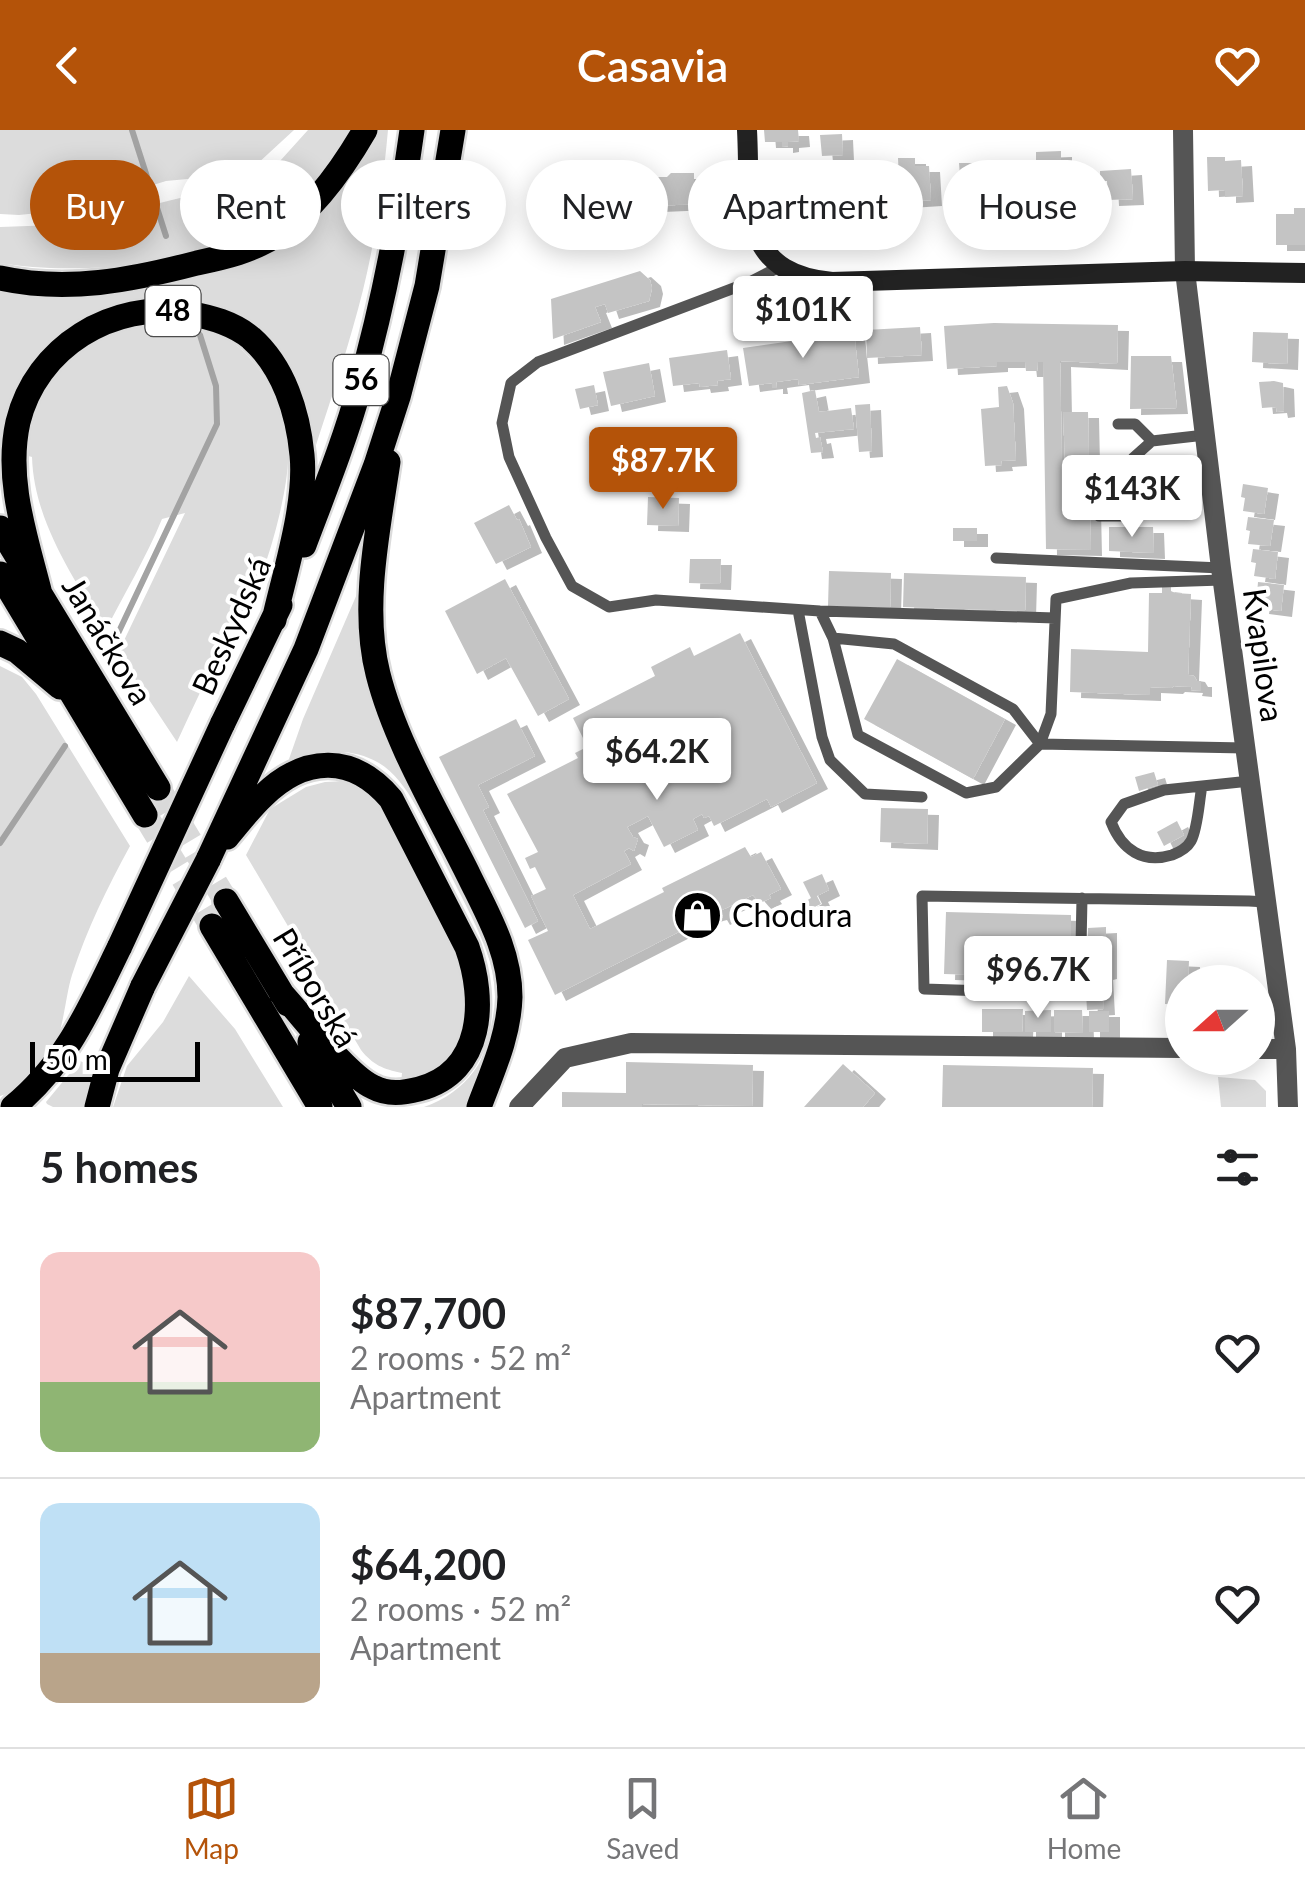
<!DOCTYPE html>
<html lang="en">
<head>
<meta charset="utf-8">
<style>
	:root { --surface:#fff; --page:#f6f6f6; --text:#202124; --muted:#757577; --line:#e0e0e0; --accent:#b45309 }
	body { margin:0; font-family:Lato,sans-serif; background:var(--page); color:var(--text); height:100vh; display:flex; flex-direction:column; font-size:38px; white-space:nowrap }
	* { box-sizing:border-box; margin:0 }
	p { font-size:32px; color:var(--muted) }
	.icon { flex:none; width:55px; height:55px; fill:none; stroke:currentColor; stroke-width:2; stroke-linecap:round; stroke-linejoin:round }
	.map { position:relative; height:977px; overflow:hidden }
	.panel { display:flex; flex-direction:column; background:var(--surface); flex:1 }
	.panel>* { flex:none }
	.banner { position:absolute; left:30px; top:30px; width:1245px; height:90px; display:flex; gap:20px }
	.needle { width:65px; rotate:249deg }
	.tools { position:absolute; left:1165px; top:835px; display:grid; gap:20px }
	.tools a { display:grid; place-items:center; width:110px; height:110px; border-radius:50%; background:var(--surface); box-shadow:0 5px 25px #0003; font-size:50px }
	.scale { position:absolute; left:30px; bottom:25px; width:170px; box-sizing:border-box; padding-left:10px; border:5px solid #000; border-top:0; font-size:28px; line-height:35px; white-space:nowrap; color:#000; -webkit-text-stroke:8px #fff; paint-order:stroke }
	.price { position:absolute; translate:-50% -85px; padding:0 22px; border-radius:10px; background:#fff; color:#222; font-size:32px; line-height:65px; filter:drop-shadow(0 2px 5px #0008) }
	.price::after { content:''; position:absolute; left:50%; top:60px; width:30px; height:22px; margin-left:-15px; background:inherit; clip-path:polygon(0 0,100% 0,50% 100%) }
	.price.selected { background:var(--accent); color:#fff }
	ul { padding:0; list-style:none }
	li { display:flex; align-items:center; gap:30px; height:250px; padding:0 40px }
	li+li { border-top:2px solid var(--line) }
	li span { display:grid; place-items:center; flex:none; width:280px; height:200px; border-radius:20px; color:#555 }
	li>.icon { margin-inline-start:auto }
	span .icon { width:120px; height:120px; fill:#fffc; stroke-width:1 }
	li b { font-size:42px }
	h2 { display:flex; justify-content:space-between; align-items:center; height:120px; padding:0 40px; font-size:42px }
	.chip { padding:0 35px; border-radius:45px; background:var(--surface); box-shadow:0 5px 25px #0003; font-size:35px; line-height:90px }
	.chip.selected { background:var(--accent); color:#fff }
	header { display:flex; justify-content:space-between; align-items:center; height:130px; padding:0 40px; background:var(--accent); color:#fff; font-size:45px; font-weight:600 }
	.tab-bar { display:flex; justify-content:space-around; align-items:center; height:140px; border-top:2px solid var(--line); background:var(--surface); font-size:28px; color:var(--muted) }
	.tab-bar a { display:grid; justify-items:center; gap:5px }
	.tab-bar .selected { color:var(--accent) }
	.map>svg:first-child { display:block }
	.green { fill:#dcdcdc }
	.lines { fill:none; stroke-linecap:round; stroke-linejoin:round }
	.stream { stroke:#a3a3a3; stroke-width:6 }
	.building { fill:#c4c4c4; filter:url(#shadow) }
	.primary-tunnel { stroke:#d9d9d9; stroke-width:25; stroke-dasharray:25 12; stroke-linecap:butt }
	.primary-casing { stroke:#dbdbdb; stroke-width:30 }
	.lane { stroke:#555; stroke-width:11 }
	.street { stroke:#555; stroke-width:20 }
	.secondary { stroke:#222; stroke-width:20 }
	.primary { stroke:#000; stroke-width:25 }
	.primary-bridge-casing { stroke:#dbdbdb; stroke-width:30; stroke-linecap:butt }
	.primary-bridge { stroke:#000; stroke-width:25 }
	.labels { text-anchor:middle; stroke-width:8; stroke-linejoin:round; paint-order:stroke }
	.shield { fill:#fff; stroke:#4c4c4c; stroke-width:2.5 }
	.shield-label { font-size:30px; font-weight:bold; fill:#000 }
	.street-label { font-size:32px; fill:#000; stroke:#fff }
	.poi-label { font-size:32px; fill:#000; stroke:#fff; text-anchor:start }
</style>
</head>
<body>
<header><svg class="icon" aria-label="back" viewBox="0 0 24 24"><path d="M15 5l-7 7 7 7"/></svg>Casavia<svg class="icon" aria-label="heart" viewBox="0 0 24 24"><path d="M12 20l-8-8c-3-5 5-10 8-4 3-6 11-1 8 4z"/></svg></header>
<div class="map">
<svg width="1305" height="977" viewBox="0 0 1305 977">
	<defs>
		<filter id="shadow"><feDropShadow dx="11" dy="6" stdDeviation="0" flood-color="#0004"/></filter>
	</defs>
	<rect width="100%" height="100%" fill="#fff"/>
	<path class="green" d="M0,0H294L256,35L230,45L166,51L76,79L19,85L0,84Z
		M308,0H349C333,24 320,49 299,69C233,133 88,148 0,133V97L56,95L91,90L180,68C197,70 207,78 216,92L217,90L226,99L246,85L258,89L277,72L262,55L282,37L280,31Z
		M378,0H388C383,54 376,107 363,160C350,212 333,263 316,315C306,275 295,235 264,205C203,145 81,162 33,233C16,259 10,289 2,319L0,315V160C15,163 31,167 46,167C75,168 103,164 131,160C192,151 255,139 304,99C337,73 358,36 378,0Z
		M177,195C222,200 246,215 269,255C280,276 288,304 288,328C288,361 269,432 254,462C244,480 233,497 224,515C207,547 192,579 177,612L118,523L185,383L162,389C146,428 124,464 105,502C74,447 34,392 32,327L25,325C34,265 65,207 131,197C146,194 162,195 177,195Z
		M357,464L361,467L360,511L374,565L399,630L489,817L498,847V887L469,977H424C486,956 506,892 490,832C480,798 457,760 442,727C427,698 408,650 379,633C349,616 321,621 291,633L289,629L303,589Z
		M0,536L22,547L36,564L130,716C107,758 87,799 72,845C65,867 64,901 52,920C40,938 21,960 0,966Z
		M345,651L362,657L374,667L461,834L467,875L460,912L435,945L401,953L402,943C383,939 373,935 361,920L246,725L270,679L306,657L325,652Z
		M189,846L235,899L283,977H113L127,936L163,892Z
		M80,931L93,936L84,977H53L47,974L46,972Z
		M1218,947L1255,950L1266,961V977H1221Z"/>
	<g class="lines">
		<path class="stream" d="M132,0L166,106
			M113,514L217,294L216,256L200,205
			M0,713L65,616"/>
	</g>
	<path class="building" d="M764,0H798L799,11L788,12V16L782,17V12H765Z
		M842,4L843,25L822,26L820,5Z
		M1061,21V31L1071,30L1073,69L1033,71L1031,34L1036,32V22Z
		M1207,27H1225V31L1241,30L1243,66L1225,67V60L1208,61Z
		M898,28H915V36H929L931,70L900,72Z
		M866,32L867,72L831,73L830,42L837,41V34Z
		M959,33H982V40H992L994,70L962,72Z
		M1131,39L1133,69L1108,70L1107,51H1100V41Z
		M671,43H694V64H699V74L652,76L653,63H648L647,47H667Z
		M1294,78H1305V115H1276V84H1294Z
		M640,141L650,150L652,158L649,171L608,183L605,174L595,177L601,192L553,209L551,169Z
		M994,193L1118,195L1117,234L1060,231L1062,330H1065L1063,282H1088L1091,420L1046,419L1043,232H1038L1037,241H1026L1025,232H997V236L947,239L944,196Z
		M920,197L922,225L867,228L866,200Z
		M854,202L859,247L799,255L798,249L776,252L777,258H772V253L749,256L743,218Z
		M1253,202L1288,203L1287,234L1252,232Z
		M727,220L731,249L717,251L718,255L700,257L699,253L673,256L669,228Z
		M1131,226H1171L1177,278L1130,279Z
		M649,233L655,266L611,276L603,242Z
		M1274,251L1283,253L1284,281L1277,282L1276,277L1262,278L1259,252Z
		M594,255L598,275L580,279L575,259Z
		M1007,256L1013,273L1016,330L1001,331L1002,335L985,336L981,279L999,277L998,257Z
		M815,260L819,282L851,278L854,299L815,303L816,308L820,307L823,322L811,323L802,263Z
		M870,274L872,321L859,322L855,275Z
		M1243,354L1268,358L1264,384L1243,381L1245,368L1241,367Z
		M648,367L679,368L678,396L647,395Z
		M509,375L517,390L519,389L531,417L496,434L474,393Z
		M1248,387L1274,390L1270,416L1248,414L1250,401L1246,400Z
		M1109,397H1153L1154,423L1109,421Z
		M953,398H977V411H953Z
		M1253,419L1278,422L1275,449L1254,446L1256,433L1251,432Z
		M690,429H721L720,454L689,453Z
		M829,441L891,443L890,478L828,476Z
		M904,443L1026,447L1025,481L903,477Z
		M505,449L569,569L538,586L506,528L477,544L445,481Z
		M1258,452L1284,455L1281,481L1258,478L1260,465L1257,464Z
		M1162,456L1171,457V461L1175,463L1191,464L1188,545L1194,546L1197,551H1201V561L1191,560L1192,557L1174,556L1172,558L1150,557V565L1070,562L1071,519L1148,522L1149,463H1162Z
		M740,503L817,653L771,677L767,669L714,696L709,686L704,688L702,684L693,689L698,700L664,717L648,686L627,697L633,707L638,709L634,721L629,718L624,721L631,734L573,765L590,799L664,762L662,758L745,717L751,727L761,722L781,759L769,765L771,768L760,773L753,765L720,781L723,787L719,789L716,784L712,785L555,865L528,810L548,801L531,766L546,759L535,737L530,739L525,728L538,722L507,664L578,628L575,623L583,619L586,624L590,622L573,588L655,546L651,537L690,517L694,526Z
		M897,529L1005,589L973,649L864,589Z
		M516,589L535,626L478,655L489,677L483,680L538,791L525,798L439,627Z
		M1154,642L1158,655L1139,661L1135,647Z
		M881,678L928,679L927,714L880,712Z
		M1177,691L1184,705L1164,716L1157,702Z
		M822,744L829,760L817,766L821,774L810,779L806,771L811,768L803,752Z
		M946,782L1071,785V812L1010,811L1009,846L944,844Z
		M1106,797V843L1102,844L1104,879L1087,880L1085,844H1088V798Z
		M1167,830L1189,831L1188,852H1182V875L1165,874Z
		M982,879H1023L1022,902H982Z
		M1051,880V902H1025V881Z
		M1054,880H1082L1083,903L1054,902Z
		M1089,881H1109V902H1089Z
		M626,932L753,935L752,976L642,974V977H562V962L626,963Z
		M843,934L875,963L863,977H804Z
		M943,935L1093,938L1092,977H942Z"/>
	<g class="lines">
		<path class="primary-tunnel" d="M158,658L226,771
			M145,685L212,796"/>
		<defs>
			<path id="primary" d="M0,148C67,163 132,150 197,133C225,127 252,121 276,105C314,80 343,38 365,0
				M388,332C378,399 361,478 378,544C395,612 438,683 469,746C488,785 510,822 510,867C509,906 492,942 479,977
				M0,398L158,658
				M304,415C324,362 345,310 360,256C384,172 400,86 412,0
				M0,444L145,685
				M40,464C26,408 5,350 18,292C36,217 113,170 188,183C210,187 233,193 251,208C284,237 298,283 302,325C307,373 285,442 274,490
				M0,513L17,521L60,557
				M222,595L280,475
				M227,707C239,693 250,678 263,666C305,625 353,624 391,669L467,817C486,870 484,942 419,959C403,963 388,965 373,957C347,945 303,887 281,863
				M208,730L306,519L376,335L398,267L427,156L453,0
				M226,771L288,874
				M212,796L320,977
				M310,912L349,977
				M13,977C67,933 90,877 120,816
				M97,977L107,939L143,856"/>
		</defs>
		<use href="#primary" class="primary-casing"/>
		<path class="lane" d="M781,136L750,152L538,232L511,253L502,293L509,327L546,408L572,456L609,477L656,470L820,481L1055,488
			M1118,294H1135L1152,311L1205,305
			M1099,386H1137L1133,328L1152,311
			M996,428L1221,438
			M798,480L822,607L830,630L865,664L922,667
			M820,481L833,508
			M1040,614L1013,579L894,514L833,508L858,605L966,663L996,657L1040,614L1245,618
			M1040,614L1051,584L1056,469L1131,453L1222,450
			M1202,656C1199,671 1198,698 1191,711C1187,718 1180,722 1172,725C1143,734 1122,720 1111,692L1124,674L1164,660L1250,651
			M1082,768L1080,864L924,859L922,766L1249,771L1266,772"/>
		<path class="street" d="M1183,0L1185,141L1221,438L1286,919L1288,977
			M1258,919H1286
			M519,977L565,928L631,913L1182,918"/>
		<path class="secondary" d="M747,0C751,73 737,143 832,152L1185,141L1305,143"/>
		<use href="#primary" class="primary"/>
		<defs>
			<path id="primary-bridge" d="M120,816L222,595
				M143,856L208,730"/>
		</defs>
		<use href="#primary-bridge" class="primary-bridge-casing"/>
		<use href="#primary-bridge" class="primary-bridge"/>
	</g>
	<defs>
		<symbol id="shop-disc" viewBox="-11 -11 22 22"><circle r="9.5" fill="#000" stroke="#fff"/><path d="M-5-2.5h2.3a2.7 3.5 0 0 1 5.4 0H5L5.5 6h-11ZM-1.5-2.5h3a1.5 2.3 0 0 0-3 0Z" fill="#fff"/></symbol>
	</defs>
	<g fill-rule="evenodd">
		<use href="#shop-disc" x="670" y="758" width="55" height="55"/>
	</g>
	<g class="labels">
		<g class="shield">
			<rect x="145.5" y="156" width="55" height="50" rx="8"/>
			<rect x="333.5" y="225" width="55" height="50" rx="8"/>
		</g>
		<g class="shield-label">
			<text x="173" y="191">48</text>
			<text x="361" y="260">56</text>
		</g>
		<g class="street-label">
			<text transform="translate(232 496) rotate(-66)" y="11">Beskydská</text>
			<text transform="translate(107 511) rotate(59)" y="11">Janáčkova</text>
			<text transform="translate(1263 525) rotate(82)" y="11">Kvapilova</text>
			<text transform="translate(315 858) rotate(59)" y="11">Příborská</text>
		</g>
		<g class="poi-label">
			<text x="732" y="797">Chodura</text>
		</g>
	</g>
</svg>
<div class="tools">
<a><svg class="needle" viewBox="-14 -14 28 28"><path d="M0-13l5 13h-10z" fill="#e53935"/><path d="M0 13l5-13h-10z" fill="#757577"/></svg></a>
</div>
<div class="scale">50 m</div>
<b class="price" style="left:803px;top:231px">$101K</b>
<b class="price selected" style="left:663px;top:382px">$87.7K</b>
<b class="price" style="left:1132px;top:410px">$143K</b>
<b class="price" style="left:657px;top:673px">$64.2K</b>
<b class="price" style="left:1038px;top:891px">$96.7K</b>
<div class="banner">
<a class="chip selected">Buy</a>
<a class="chip">Rent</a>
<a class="chip">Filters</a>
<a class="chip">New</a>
<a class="chip">Apartment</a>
<a class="chip">House</a>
</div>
</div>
<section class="panel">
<h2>5 homes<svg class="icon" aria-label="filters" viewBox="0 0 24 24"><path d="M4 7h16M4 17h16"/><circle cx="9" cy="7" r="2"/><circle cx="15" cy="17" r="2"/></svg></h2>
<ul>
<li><span style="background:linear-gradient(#f6c9c9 65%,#8fb573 0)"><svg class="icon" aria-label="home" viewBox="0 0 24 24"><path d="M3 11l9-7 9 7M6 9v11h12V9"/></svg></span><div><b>$87,700</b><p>2 rooms · 52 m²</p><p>Apartment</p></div><svg class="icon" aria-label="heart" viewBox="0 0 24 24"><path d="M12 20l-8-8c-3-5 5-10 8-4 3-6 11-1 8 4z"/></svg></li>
<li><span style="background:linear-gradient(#bfe0f5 75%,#b9a48a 0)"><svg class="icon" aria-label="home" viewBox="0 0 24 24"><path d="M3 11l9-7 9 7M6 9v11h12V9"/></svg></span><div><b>$64,200</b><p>2 rooms · 52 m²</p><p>Apartment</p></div><svg class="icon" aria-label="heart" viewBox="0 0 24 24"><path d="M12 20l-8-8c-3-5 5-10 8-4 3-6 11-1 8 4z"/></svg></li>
</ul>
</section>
<nav class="tab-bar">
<a class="selected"><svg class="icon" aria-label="map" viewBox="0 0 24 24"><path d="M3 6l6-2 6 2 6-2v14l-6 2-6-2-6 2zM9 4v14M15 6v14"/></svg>Map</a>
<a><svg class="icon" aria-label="saved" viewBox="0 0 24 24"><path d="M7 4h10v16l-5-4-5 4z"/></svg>Saved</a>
<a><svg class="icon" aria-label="home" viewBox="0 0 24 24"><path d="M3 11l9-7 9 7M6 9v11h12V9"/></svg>Home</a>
</nav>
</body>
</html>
